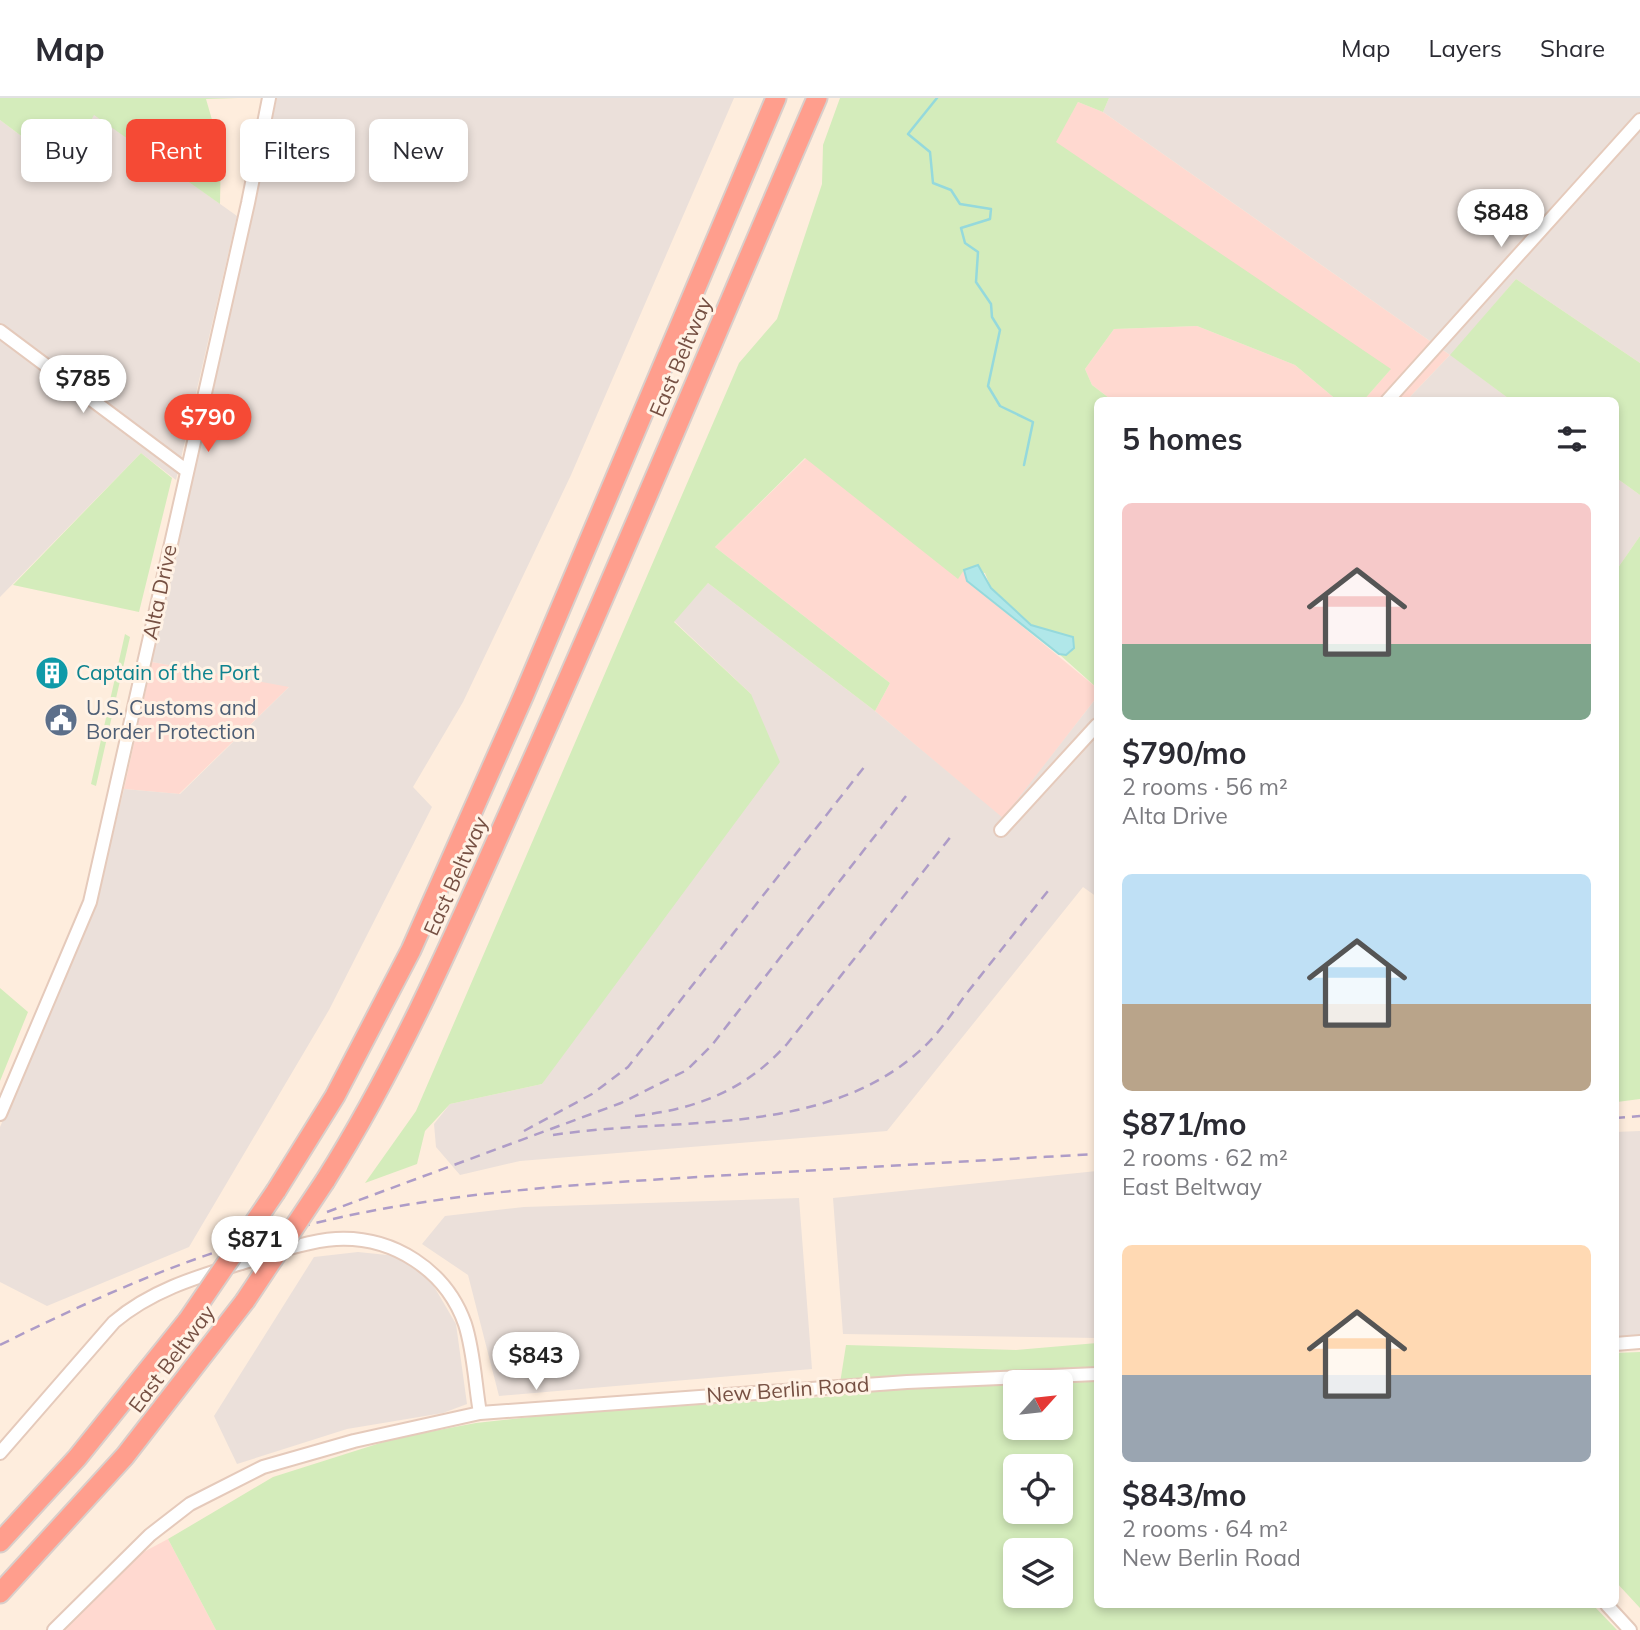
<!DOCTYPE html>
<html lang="en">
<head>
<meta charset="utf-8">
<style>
	:root { --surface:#fff; --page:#f7f7f7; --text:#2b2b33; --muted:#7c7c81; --line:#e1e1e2; --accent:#f54a35 }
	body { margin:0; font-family:Mulish,sans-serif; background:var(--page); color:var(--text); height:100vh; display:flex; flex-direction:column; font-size:26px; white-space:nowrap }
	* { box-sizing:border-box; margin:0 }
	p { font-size:23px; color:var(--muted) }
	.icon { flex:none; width:38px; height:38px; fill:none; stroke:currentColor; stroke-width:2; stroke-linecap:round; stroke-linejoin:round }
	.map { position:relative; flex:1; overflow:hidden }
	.panel { position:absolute; left:1094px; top:299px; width:525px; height:1211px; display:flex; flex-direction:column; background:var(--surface); border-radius:10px; box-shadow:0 4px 10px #0003 }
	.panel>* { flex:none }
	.banner { position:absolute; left:21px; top:21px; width:665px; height:63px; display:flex; gap:14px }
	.needle { width:46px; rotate:63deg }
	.controls { position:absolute; left:1003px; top:1272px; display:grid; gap:14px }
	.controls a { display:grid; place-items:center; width:70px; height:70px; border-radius:10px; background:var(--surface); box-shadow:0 4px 10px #0003; font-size:35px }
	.price { position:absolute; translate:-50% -60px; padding:0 16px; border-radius:24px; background:#fff; color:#222; font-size:23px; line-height:46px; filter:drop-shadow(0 2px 4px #0008) }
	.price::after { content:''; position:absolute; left:50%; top:42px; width:21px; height:16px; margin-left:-10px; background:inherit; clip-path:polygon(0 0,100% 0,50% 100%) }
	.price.active { background:var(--accent); color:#fff }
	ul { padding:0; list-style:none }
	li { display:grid; align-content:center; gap:14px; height:371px; padding:0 28px }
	li span { display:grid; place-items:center; height:217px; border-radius:10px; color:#555 }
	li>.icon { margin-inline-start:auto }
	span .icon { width:126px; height:126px; fill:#fffc; stroke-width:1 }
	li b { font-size:30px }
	h2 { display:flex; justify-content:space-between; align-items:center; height:84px; padding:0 28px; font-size:30px }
	.pill { padding:0 24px; border-radius:10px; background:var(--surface); box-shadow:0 4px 10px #0003; font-size:24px; line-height:63px }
	.pill.active { background:var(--accent); color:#fff }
	header { display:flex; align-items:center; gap:42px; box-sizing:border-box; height:98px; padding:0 35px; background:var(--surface); border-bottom:2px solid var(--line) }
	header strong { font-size:33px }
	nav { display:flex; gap:38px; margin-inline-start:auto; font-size:24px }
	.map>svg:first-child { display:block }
	.commercial { fill:#ffd9d0 }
	.industrial { fill:#ebe0da }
	.green { fill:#d4ecbb; fill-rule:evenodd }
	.water { fill:#b0e7e9; stroke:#95d9dc; stroke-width:2 }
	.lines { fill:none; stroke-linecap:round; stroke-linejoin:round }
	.stream { stroke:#95d9dc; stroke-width:2.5 }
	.minor-casing { stroke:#e5cabb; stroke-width:16 }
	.highway-casing { stroke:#d9ceca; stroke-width:23 }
	.minor { stroke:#fff; stroke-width:12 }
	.highway { stroke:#ff9e8d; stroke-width:19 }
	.rail { stroke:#ae9cc7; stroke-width:2.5; stroke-dasharray:10 7; stroke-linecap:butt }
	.highway-bridge-casing { stroke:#d9ceca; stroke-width:23; stroke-linecap:butt }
	.highway-bridge { stroke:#ff9e8d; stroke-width:19 }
	.labels { text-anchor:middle; stroke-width:6; stroke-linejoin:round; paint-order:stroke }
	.street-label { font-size:21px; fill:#765043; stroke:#fff2e5 }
	.culture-label { font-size:21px; fill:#0d838f; stroke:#fff2e5; text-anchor:start }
	.service-label { font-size:21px; fill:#4e5e75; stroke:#fff2e5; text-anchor:start }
</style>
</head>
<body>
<header>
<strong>Map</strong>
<nav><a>Map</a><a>Layers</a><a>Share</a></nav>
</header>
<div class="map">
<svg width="1640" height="1532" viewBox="0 0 1640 1532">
	<rect width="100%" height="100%" fill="#feeddd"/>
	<path class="commercial" d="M1078,4L1103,14L1450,257L1406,303H1363L1390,272L1055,44Z
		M1197,228L1295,267L1338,303H1113L1092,287L1085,271L1114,231Z
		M806,360L958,480L964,472L967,483L1097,590V599L1003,721L875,613L890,585L715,449Z
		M152,564L290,588L179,696L124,691Z
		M168,1441L216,1532H65L138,1457Z"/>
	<path class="industrial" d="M277,0H734L571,377L463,604L413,689L432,709L329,912L189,1149L47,1208L0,1184V1029L96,805L124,691L180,696L289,589L152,564Z
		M1109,0H1640V265L1516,181L1451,257L1512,303H1406L1450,257L1103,14Z
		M94,16L237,118L176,382L141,355L0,499V22L28,43Z
		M1615,379L1640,397V438L1615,474Z
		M708,485L875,613L1003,720L1097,599V799L1083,789L887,1033L520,1063L460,1077L436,1049L434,1026L450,1006L542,986L751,596L674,523Z
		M1640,1033V1237L1615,1239V1034Z
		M1097,1073V1240L843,1236L833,1100Z
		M799,1100L812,1271L499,1298L468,1177L422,1146L445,1118L524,1109Z
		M358,1154L397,1158L429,1180L456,1226L467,1306L443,1315L347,1331L237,1366L214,1318L314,1159Z"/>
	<path class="green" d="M0,0H238L206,1L221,53L220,106L94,17L71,58L28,43L0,22Z
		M840,0H1109L1103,14L1078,4L1056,44L1391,271L1363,303H1338L1295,267L1197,228L1114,231L1085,271L1092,287L1113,303H1097V590L1059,556L1066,557L1073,539L1031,527L991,490L985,475L964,472L958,481L805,360L715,449L890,585L875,613L708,485L674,524L751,596L780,664L542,986L450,1006L425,1033L417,1066L365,1085L416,1013L739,265L777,221L822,86L823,47Z
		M1516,181L1640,265V397L1615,379V303H1512L1450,257Z
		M141,355L172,380L139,514L13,487Z
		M1640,438V1001L1617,1004L1615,474Z
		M125,536L130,539L96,688L91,686Z
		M0,890L28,914L0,983Z
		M1097,1245V1507H1593L1617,1532H216L168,1441L273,1379L396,1340L476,1325L558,1316L838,1298L846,1247L1016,1252ZM1015,1284H1060V1330H1015ZM1015,1368H1060V1414H1015ZM1015,1452H1060V1498H1015Z
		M1640,1254V1510L1615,1483V1255Z"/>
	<path class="water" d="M978,467L991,490L1031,527L1073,539L1074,550L1066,557L1059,556L967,483L964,472Z"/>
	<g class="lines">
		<path class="stream" d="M937,0L908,36L930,54L933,85L951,92L960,106L991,111L990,121L961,130L965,145L978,154L976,184L991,206L992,219L1000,232L988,288L1000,308L1033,324L1024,367"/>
		<defs>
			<path id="minor" d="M0,233L187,373
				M1387,303L1640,22
				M1001,732L1097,627
				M0,1016L90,804L248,105L269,0
				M1615,1246L1640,1244
				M0,1355L114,1224C153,1191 200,1178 248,1163C277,1154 307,1143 336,1141C393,1138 446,1172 465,1226C474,1254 475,1286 480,1315
				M1607,1507L1630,1532
				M54,1532L150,1437L190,1406L263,1369L354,1343L480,1315L907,1284L1097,1276"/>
			<path id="highway" d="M325,1083C405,956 463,817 524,681C625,455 719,227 817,0
				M276,1093L335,998L411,852L523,599L776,0
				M0,1444L77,1360L188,1222
				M0,1495L125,1358L245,1203"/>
		</defs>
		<use href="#minor" class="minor-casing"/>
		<use href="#highway" class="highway-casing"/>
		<use href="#minor" class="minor"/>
		<use href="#highway" class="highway"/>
		<path class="rail" d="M635,1018C696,1011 745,993 787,946L952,737
			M1615,1020L1640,1018
			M524,1033L592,996L628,969L865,668
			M553,1037C676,1018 824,1041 923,950C939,935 953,914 966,896C995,860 1023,824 1052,788
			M327,1114L621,1005L687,972L712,947L906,698
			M0,1247C90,1202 180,1162 277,1135C420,1095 567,1087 714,1078C841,1071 969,1063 1097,1056"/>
		<defs>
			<path id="highway-bridge" d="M245,1203L325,1083
				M188,1222L276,1093"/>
		</defs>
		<use href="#highway-bridge" class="highway-bridge-casing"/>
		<use href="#highway-bridge" class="highway-bridge"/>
	</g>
	<defs>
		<symbol id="building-disc" viewBox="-11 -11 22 22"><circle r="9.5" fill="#0f9aa8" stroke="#fff2e5"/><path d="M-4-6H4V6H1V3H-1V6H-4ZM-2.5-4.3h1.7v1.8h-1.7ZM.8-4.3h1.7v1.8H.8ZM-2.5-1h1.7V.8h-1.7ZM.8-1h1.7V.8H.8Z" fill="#fff"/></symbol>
		<symbol id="civic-disc" viewBox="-11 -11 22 22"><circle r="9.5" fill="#5c6f8a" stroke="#fff2e5"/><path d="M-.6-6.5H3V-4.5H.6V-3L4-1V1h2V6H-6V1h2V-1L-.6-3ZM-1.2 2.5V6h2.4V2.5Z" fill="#fff"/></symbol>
	</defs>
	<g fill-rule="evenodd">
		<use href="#building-disc" x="33" y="556" width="38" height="38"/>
		<use href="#civic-disc" x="42" y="603" width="38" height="38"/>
	</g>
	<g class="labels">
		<g class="street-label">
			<text transform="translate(681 259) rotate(-67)" y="7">East Beltway</text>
			<text transform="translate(160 494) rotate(-78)" y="7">Alta Drive</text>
			<text transform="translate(456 778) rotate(-66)" y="7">East Beltway</text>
			<text transform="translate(172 1261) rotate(-53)" y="7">East Beltway</text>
			<text transform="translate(788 1292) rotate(-4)" y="7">New Berlin Road</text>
		</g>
		<g class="culture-label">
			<text x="76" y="582">Captain of the Port</text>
		</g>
		<g class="service-label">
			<text x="86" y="617">U.S. Customs and<tspan x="86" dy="24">Border Protection</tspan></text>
		</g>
	</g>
</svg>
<div class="controls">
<a><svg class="needle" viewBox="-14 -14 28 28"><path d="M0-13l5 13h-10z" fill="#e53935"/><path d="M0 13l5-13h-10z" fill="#7c7c81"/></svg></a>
<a><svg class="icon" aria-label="locate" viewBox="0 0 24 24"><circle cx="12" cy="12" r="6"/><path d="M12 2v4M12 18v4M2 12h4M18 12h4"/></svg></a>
<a><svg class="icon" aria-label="layers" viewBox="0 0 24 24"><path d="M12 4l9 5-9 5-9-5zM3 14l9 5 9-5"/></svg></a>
</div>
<b class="price" style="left:1501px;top:151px">$848</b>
<b class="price" style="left:83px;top:317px">$785</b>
<b class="price active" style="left:208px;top:356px">$790</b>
<b class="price" style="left:255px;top:1178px">$871</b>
<b class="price" style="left:536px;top:1294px">$843</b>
<div class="banner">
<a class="pill">Buy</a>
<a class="pill active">Rent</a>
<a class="pill">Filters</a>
<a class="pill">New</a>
</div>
<section class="panel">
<h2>5 homes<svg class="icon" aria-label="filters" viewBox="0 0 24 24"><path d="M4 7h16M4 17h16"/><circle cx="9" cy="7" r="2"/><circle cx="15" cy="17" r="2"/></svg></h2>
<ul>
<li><span style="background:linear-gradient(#f6c9c9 65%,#7fa58c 0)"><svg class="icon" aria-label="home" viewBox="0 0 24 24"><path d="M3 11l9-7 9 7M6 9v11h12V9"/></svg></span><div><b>$790/mo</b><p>2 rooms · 56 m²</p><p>Alta Drive</p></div></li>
<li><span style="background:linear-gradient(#bfe0f5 60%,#b9a48a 0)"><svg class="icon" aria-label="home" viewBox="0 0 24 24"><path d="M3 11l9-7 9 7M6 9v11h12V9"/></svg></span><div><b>$871/mo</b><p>2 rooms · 62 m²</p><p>East Beltway</p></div></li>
<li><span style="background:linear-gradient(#ffd9b3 60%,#9aa5b1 0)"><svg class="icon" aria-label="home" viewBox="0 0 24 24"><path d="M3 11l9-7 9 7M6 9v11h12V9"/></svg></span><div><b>$843/mo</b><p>2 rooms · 64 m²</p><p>New Berlin Road</p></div></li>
</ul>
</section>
</div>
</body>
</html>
